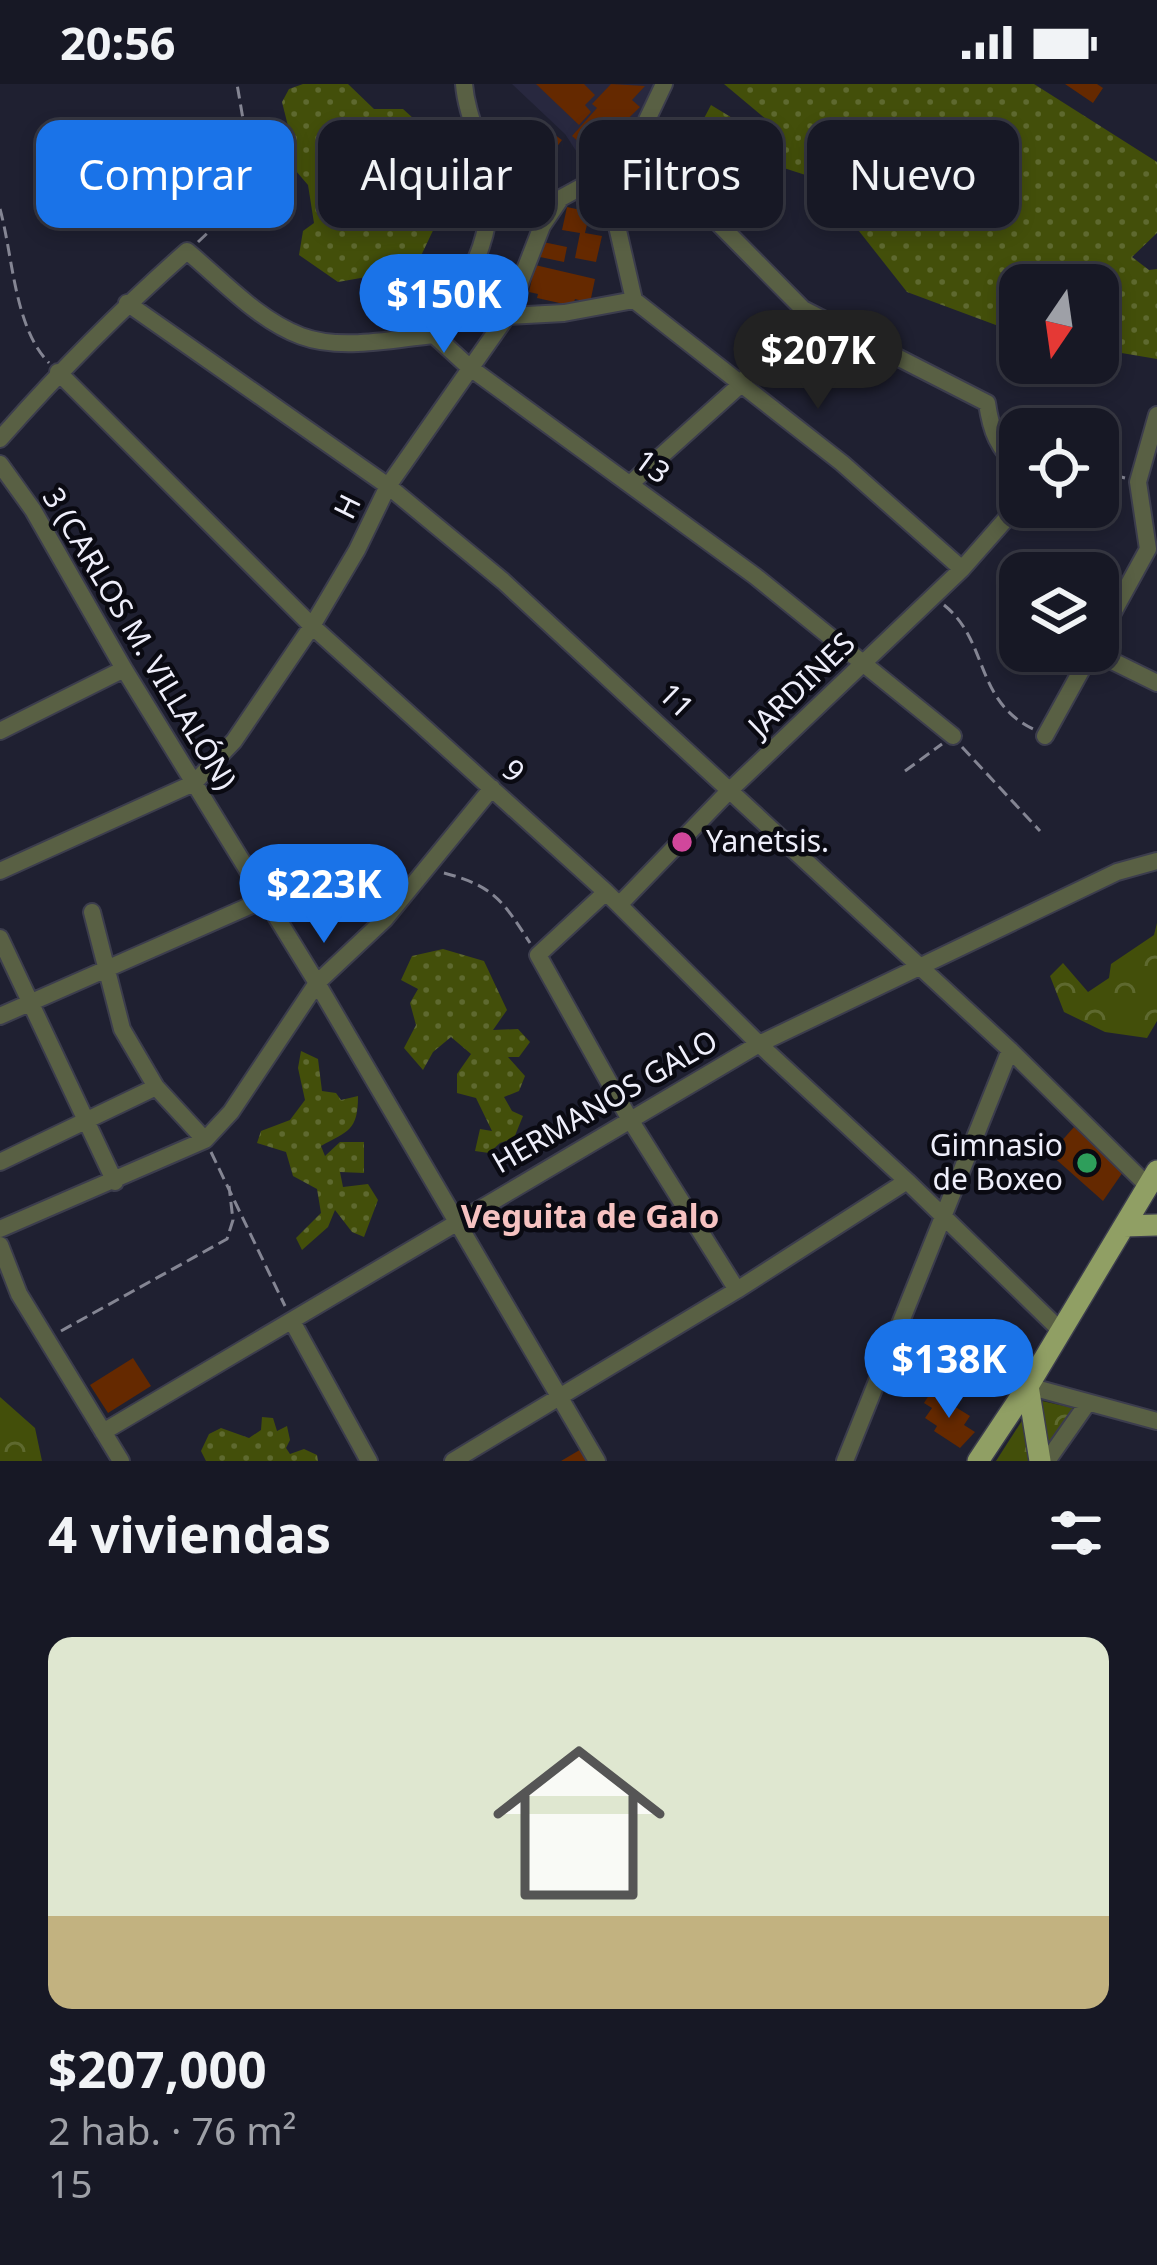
<!DOCTYPE html>
<html lang="es">
<head>
<meta charset="utf-8">
<style>
	:root { --surface:#171825; --page:#20212d; --text:#f1f3f6; --muted:#9ea0a7; --line:#363742; --accent:#1a73e8 }
	body { margin:0; font-family:"Noto Sans",sans-serif; background:var(--page); color:var(--text); height:100vh; display:flex; flex-direction:column; font-size:45px; white-space:nowrap }
	* { box-sizing:border-box; margin:0 }
	p { font-size:39px; color:var(--muted) }
	.icon { flex:none; width:66px; height:66px; fill:none; stroke:currentColor; stroke-width:2; stroke-linecap:round; stroke-linejoin:round }
	.map { position:relative; height:1377px; overflow:hidden }
	.sheet { display:flex; flex-direction:column; background:var(--surface); flex:1 }
	.sheet>* { flex:none }
	.banner { position:absolute; left:36px; top:36px; width:1086px; height:108px; display:flex; gap:24px }
	.needle { width:78px; rotate:193deg }
	.buttons { position:absolute; left:999px; top:180px; display:grid; gap:24px }
	.buttons a { display:grid; place-items:center; width:120px; height:120px; border-radius:24px; background:var(--surface); box-shadow:0 6px 18px #0003,0 0 0 3px var(--line); font-size:60px }
	.price { position:absolute; translate:-50% -102px; padding:0 27px; border-radius:42px; background:var(--accent); color:#fff; font-size:39px; line-height:78px; filter:drop-shadow(0 3px 6px #0008) }
	.price::after { content:''; position:absolute; left:50%; top:72px; width:36px; height:27px; margin-left:-18px; background:inherit; clip-path:polygon(0 0,100% 0,50% 100%) }
	.price.active { background:#222; color:#fff }
	ul { padding:0; list-style:none }
	li { display:grid; align-content:center; gap:24px; height:636px; padding:0 48px }
	li span { display:grid; place-items:center; height:372px; border-radius:24px; color:#555 }
	li>.icon { margin-inline-start:auto }
	span .icon { width:216px; height:216px; fill:#fffc; stroke-width:1 }
	li b { font-size:51px }
	h2 { display:flex; justify-content:space-between; align-items:center; height:144px; padding:0 48px; font-size:51px }
	.pill { padding:0 42px; border-radius:24px; background:var(--surface); box-shadow:0 6px 18px #0003,0 0 0 3px var(--line); font-size:42px; line-height:108px }
	.pill.active { background:var(--accent); color:#fff }
	.status { display:flex; justify-content:space-between; align-items:center; height:84px; padding:0 60px; background:var(--surface); direction:ltr }
	.status svg { height:33px; fill:currentColor }
	.map>svg:first-child { display:block }
	.built { fill:#28283f }
	.grass { fill:url(#grass-dots) }
	.forest { fill:url(#forest-crowns) }
	.building { fill:#652900 }
	.lines { fill:none; stroke-linecap:round; stroke-linejoin:round }
	.minor-casing { stroke:#3c3d4d; stroke-width:20 }
	.major-casing { stroke:#3c3d4d; stroke-width:24 }
	.path { stroke:#848593; stroke-width:3; stroke-dasharray:12 6; stroke-linecap:butt }
	.minor { stroke:#596044; stroke-width:16 }
	.major { stroke:#909f64; stroke-width:21 }
	.hotel-dot { fill:#d1479c; stroke:#0a0a12; stroke-width:4.5 }
	.leisure-dot { fill:#2e9e5b; stroke:#0a0a12; stroke-width:4.5 }
	.labels { text-anchor:middle; stroke-width:9; stroke-linejoin:round; paint-order:stroke }
	.street-label { font-size:30px; fill:#eeeefa; stroke:#0a0a12 }
	.poi-label { font-size:30px; fill:#eeeefa; stroke:#0a0a12; text-anchor:start }
	.neighbourhood-label { font-size:33px; font-weight:bold; fill:#f6c2c1; stroke:#0a0a12 }
</style>
</head>
<body>
<div class="status"><b>20:56</b><svg viewBox="0 0 49 12"><path d="M0 12V9h3v3zM5 12V6h3v6zM10 12V3h3v9zM15 12V0h3v12zM26 1h20v11H26zM47 4h2v5h-2z"/></svg></div>
<div class="map">
<svg width="1157" height="1377" viewBox="0 0 1157 1377">
	<defs>
		<pattern id="grass-dots" width="8" height="8" patternUnits="userSpaceOnUse" patternTransform="scale(3)"><rect width="8" height="8" fill="#434f0a"/><path d="M2 2h.1M6 6h.1" fill="none" stroke="#5e692f" stroke-width="1.8" stroke-linecap="round"/></pattern>
		<pattern id="forest-crowns" width="20" height="18" patternUnits="userSpaceOnUse" patternTransform="scale(3)"><rect width="20" height="18" fill="#434f0a"/><path d="M2 6a3 3 0 1 1 6 0M12 15a3 3 0 1 1 6 0" fill="none" stroke="#5e692f"/></pattern>
	</defs>
	<rect width="100%" height="100%" fill="#1f2031"/>
	<path class="built" d="M512,0H654L638,32L586,82L565,50Z"/>
	<path class="grass" d="M303,0H348L374,25H403L414,35L447,117L419,176L389,189L338,198L299,171L303,147L314,139L308,101L290,80L295,70L282,18L289,5Z
		M724,0H1034L1157,78V149L1132,173L1149,186L1157,185V275L1098,265V201H1020V250L907,208L818,95L762,77L700,42L711,21L757,49L766,45L767,36Z
		M443,865L484,877L507,926L493,946L518,945L530,958L519,973H508L525,992L519,1007L504,1013L512,1027L523,1032L514,1054L500,1059L489,1069L475,1067L480,1045L492,1047L476,1014L457,1009V990L471,970L451,953L433,968L423,986L404,964L416,941L410,919L418,905L401,896L412,872Z
		M301,967L318,975L322,1007L336,1009L341,1016L358,1012C358,1047 348,1047 321,1062L325,1072L340,1058H364V1089L340,1088L343,1103L368,1100L378,1116L364,1153L352,1148L335,1126L328,1143L302,1166L296,1154L321,1129L317,1105L293,1092L286,1068L257,1059L261,1047L290,1036L305,1016L298,984Z
		M262,1333L273,1334L277,1347L287,1342L290,1356L286,1364L290,1370L304,1365L317,1371L318,1377H206L201,1367L209,1350L221,1344L249,1354L261,1346Z"/>
	<path class="forest" d="M1157,839V937L1147,954L1105,948L1064,928L1050,892L1063,879L1088,908L1109,894L1111,880L1154,851Z
		M0,1313L35,1344L42,1377H0Z
		M1042,1317L1073,1324L1047,1361Z
		M1025,1332L1030,1377H996Z"/>
	<path class="building" d="M536,0H584L595,11L585,21L591,28L579,41Z
		M611,0L645,2L632,16L640,23L592,70L572,52L597,24L592,20Z
		M1065,0H1097L1103,4L1093,19Z
		M544,43L562,56L549,73L531,59Z
		M567,123L590,128L585,149L602,152L596,178L575,174L580,149L562,146Z
		M543,158L567,163L564,178L540,173Z
		M535,181L595,195L590,219L575,215L573,222L537,214L538,210L529,208Z
		M1074,1043L1123,1088L1103,1117L1050,1070Z
		M133,1274L151,1302L108,1329L90,1301Z
		M931,1308L970,1332L964,1341L975,1348L960,1364L934,1347L937,1342L925,1334L932,1324L924,1319Z
		M583,1364L591,1377H561Z"/>
	<g class="lines">
		<defs>
			<path id="minor" d="M637,57L803,225L987,319C991,347 998,365 1020,384
				M634,216L842,379L962,485
				M127,219L388,402L503,497L1010,966L1148,1102
				M507,232L564,229L634,216L605,90
				M434,251C469,194 503,144 484,74C477,49 466,26 464,0
				M58,288L312,542L606,808L759,960L907,1097L1062,1248
				M0,355C59,288 120,226 187,167C222,196 258,236 301,252C341,267 393,255 434,251L469,283L755,492L953,652
				M0,380L33,426L124,585L317,899L597,1377
				M630,400L739,302L803,225
				M1098,556L1148,465L1138,398L1157,331
				M1092,567L1157,599
				M0,647L124,585
				M1045,652L1092,567
				M0,787L194,699L234,657L312,542L357,466L388,402L507,232L542,142L561,114L605,90L637,57L664,0
				M606,808L538,871L629,1034L737,1206
				M619,821L728,708L962,485L1020,419
				M92,828L122,945L156,1003L205,1056
				M0,854L115,1098
				M0,932L263,816
				M0,1078L156,1003
				M0,1145L205,1056L231,1028L317,899L385,835L492,704
				M0,1161L19,1210L121,1377
				M293,1239L369,1377
				M1028,1302L1157,1337
				M103,1348L759,960L1117,788L1157,777
				M453,1377L737,1206L907,1097
				M845,1377L1010,966
				M1047,1377L1087,1320"/>
			<path id="major" d="M1124,1142L1157,1141
				M1028,1302L1040,1377
				M978,1377L1028,1302L1157,1087"/>
		</defs>
		<use href="#minor" class="minor-casing"/>
		<use href="#major" class="major-casing"/>
		<path class="path" d="M505,122L528,134
			M0,125C13,172 14,243 49,279
			M198,158L216,141L246,99L250,76L237,0
			M1098,387L1125,394
			M944,521C989,557 974,616 1033,645
			M962,663L1040,747
			M905,687L942,660
			M444,789C494,802 503,817 530,859
			M211,1068L285,1222
			M61,1247L227,1155L233,1136L229,1102"/>
		<use href="#minor" class="minor"/>
		<use href="#major" class="major"/>
	</g>
	<circle class="hotel-dot" cx="682" cy="758" r="12"/>
	<circle class="leisure-dot" cx="1087" cy="1079" r="12"/>
	<g class="labels">
		<g class="street-label">
			<text transform="translate(652 383) rotate(36)" y="10">13</text>
			<text transform="translate(348 423) rotate(-64)" y="10">H</text>
			<text transform="translate(139 555) rotate(59)" y="10">3 (CARLOS M. VILLALÓN)</text>
			<text transform="translate(802 601) rotate(-44)" y="10">JARDINES</text>
			<text transform="translate(676 617) rotate(44)" y="10">11</text>
			<text transform="translate(513 687) rotate(42)" y="10">9</text>
			<text transform="translate(605 1018) rotate(-30)" y="10">HERMANOS GALO</text>
		</g>
		<g class="poi-label">
			<text x="706" y="768">Yanetsis.</text>
			<text x="1063" y="1072" text-anchor="end">Gimnasio<tspan x="1063" dy="34">de Boxeo</tspan></text>
		</g>
		<g class="neighbourhood-label">
			<text x="590" y="1144">Veguita de Galo</text>
		</g>
	</g>
</svg>
<div class="buttons">
<a><svg class="needle" viewBox="-14 -14 28 28"><path d="M0-13l5 13h-10z" fill="#e53935"/><path d="M0 13l5-13h-10z" fill="#9ea0a7"/></svg></a>
<a><svg class="icon" aria-label="locate" viewBox="0 0 24 24"><circle cx="12" cy="12" r="6"/><path d="M12 2v4M12 18v4M2 12h4M18 12h4"/></svg></a>
<a><svg class="icon" aria-label="layers" viewBox="0 0 24 24"><path d="M12 4l9 5-9 5-9-5zM3 14l9 5 9-5"/></svg></a>
</div>
<b class="price" style="left:444px;top:272px">$150K</b>
<b class="price active" style="left:818px;top:328px">$207K</b>
<b class="price" style="left:324px;top:862px">$223K</b>
<b class="price" style="left:949px;top:1337px">$138K</b>
<div class="banner">
<a class="pill active">Comprar</a>
<a class="pill">Alquilar</a>
<a class="pill">Filtros</a>
<a class="pill">Nuevo</a>
</div>
</div>
<section class="sheet">
<h2>4 viviendas<svg class="icon" aria-label="filters" viewBox="0 0 24 24"><path d="M4 7h16M4 17h16"/><circle cx="9" cy="7" r="2"/><circle cx="15" cy="17" r="2"/></svg></h2>
<ul>
<li><span style="background:linear-gradient(#dfe7d0 75%,#c2b280 0)"><svg class="icon" aria-label="home" viewBox="0 0 24 24"><path d="M3 11l9-7 9 7M6 9v11h12V9"/></svg></span><div><b>$207,000</b><p>2 hab. · 76 m²</p><p>15</p></div></li>
</ul>
</section>
</body>
</html>
